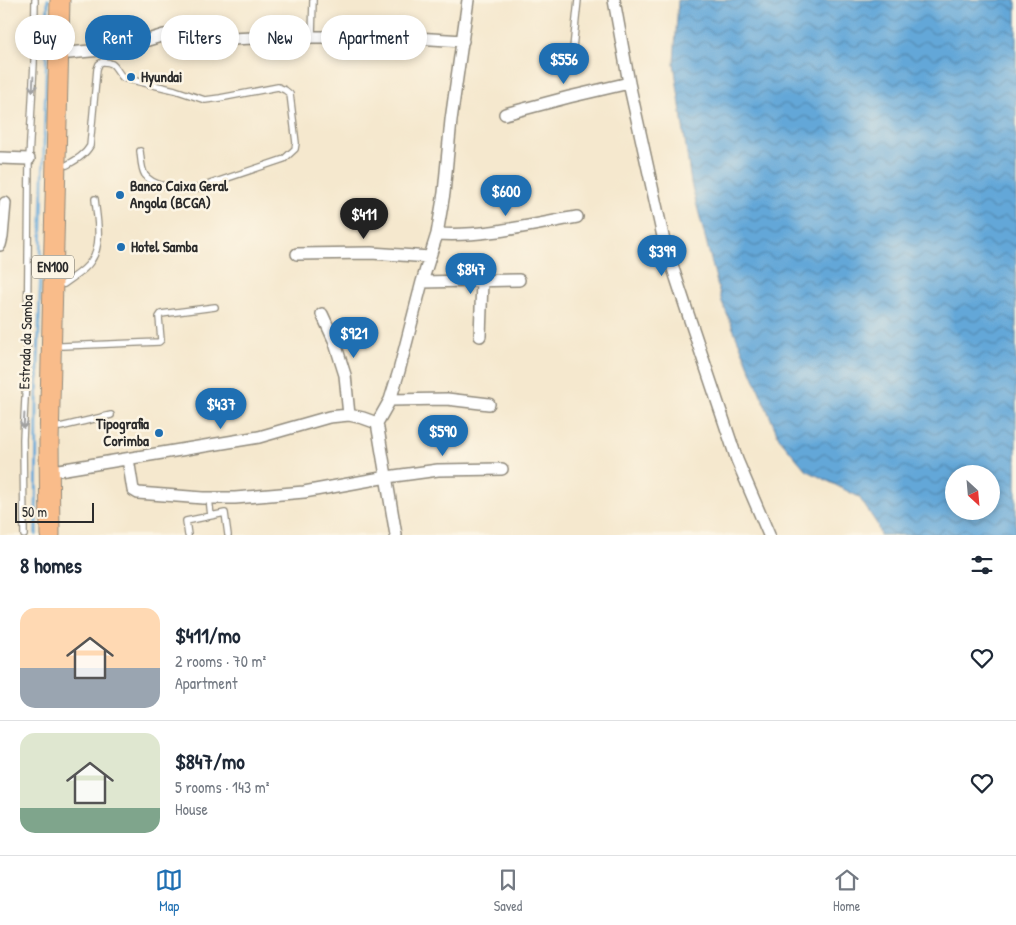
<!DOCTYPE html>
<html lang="en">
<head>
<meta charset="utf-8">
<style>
	:root { --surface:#fff; --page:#f2f2f3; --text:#1f2937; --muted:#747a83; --line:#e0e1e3; --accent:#1f6fb2 }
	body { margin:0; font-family:"Patrick Hand",sans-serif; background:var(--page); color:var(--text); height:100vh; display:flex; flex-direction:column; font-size:19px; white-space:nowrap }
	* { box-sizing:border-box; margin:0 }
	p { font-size:16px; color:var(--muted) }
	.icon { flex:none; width:28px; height:28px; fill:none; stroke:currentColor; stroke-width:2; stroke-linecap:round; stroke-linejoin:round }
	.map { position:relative; height:535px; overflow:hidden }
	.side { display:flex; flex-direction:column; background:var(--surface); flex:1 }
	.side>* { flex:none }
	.guide { position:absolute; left:15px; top:15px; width:500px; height:45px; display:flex; gap:10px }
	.needle { width:32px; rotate:154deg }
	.fabs { position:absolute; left:945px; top:465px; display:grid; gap:10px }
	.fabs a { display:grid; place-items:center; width:55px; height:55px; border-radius:50%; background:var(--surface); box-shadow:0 2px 8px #0003; font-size:25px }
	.scale { position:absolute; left:15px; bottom:12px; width:79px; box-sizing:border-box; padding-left:5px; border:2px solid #2b2b2b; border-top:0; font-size:14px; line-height:18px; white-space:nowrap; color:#2b2b2b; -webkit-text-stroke:4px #fcf5e5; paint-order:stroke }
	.price { position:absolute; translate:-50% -42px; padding:0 11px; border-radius:18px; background:var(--accent); color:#fff; font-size:16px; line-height:32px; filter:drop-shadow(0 1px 2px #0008) }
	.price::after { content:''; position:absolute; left:50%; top:30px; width:15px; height:11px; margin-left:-8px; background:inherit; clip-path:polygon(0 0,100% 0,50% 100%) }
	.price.active { background:#222; color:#fff }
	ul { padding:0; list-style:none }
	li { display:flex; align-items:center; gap:15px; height:125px; padding:0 20px }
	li+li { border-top:1px solid var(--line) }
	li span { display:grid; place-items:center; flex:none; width:140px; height:100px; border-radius:15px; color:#555 }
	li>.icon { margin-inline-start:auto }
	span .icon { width:60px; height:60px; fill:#fffc; stroke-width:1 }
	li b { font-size:21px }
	h2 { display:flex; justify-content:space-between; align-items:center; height:60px; padding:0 20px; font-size:21px }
	.pill { padding:0 18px; border-radius:22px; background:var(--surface); box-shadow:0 2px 8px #0003; font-size:18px; line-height:45px }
	.pill.active { background:var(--accent); color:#fff }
	.dock { display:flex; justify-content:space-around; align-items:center; height:70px; border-top:1px solid var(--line); background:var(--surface); font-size:14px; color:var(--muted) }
	.dock a { display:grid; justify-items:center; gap:2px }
	.dock .active { color:var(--accent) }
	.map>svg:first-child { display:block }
	.water { fill:url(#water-waves); stroke:#476982; fill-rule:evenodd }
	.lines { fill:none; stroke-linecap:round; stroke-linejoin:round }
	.stream { stroke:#63a7d8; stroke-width:3 }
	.service-casing { stroke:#908a7c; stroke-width:8 }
	.minor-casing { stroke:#908a7c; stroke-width:14 }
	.primary-casing { stroke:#908a7c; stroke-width:21 }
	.service { stroke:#fff; stroke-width:5.5 }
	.minor { stroke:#fff; stroke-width:11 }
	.primary { stroke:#f9bc8a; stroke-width:19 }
	.oneway { stroke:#a0a0a0 }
	.poi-dot { fill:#1f6fb2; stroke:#fcf5e5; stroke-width:2 }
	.labels { text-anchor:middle; stroke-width:5; stroke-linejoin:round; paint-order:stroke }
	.shield { fill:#fcf5e5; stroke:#6a6863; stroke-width:1 }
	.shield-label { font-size:14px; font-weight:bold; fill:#2b2b2b }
	.poi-label { font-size:15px; font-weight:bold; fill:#2b2b2b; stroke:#fcf5e5; text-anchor:start }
	.street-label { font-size:15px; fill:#2b2b2b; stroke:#fcf5e5 }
</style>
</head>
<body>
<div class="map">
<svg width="1016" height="535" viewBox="0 0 1016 535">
	<defs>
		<pattern id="water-waves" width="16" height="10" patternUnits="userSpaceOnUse" patternTransform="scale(1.25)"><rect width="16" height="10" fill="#63a7d8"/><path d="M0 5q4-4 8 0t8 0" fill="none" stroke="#5288af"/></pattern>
	</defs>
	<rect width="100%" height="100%" fill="#fcf5e5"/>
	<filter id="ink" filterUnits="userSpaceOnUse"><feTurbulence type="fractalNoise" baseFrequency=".02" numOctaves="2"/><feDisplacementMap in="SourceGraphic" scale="10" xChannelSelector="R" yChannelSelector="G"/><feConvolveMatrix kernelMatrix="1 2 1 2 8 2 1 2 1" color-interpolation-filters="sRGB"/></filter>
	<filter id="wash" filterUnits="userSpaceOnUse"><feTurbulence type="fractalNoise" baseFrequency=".0096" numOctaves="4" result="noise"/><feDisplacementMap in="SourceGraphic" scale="20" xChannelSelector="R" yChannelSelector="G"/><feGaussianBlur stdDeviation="1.12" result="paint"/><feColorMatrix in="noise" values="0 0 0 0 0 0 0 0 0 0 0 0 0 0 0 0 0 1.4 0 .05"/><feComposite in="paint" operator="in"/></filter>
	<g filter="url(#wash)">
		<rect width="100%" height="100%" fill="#f5e8ce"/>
		<path class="water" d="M678,0H1016V535H880L877,524L859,497L806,470L779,438L722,302L691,183L674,63ZM954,474H991V511H954Z"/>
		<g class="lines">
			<path class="stream" d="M36,535L37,404L48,0"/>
		</g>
	</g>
	<g filter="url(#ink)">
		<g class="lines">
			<defs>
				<path id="service" d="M312,37L313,0
					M573,48L578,0
					M67,165C76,160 85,155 90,146L97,69L99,64L102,62C115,61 115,69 123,78L175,90L205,100L220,98L278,87L285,90L290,94L296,143L295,149L284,159L192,190C179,189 153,186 145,175C141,169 141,158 140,151
					M64,284C73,277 85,271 91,261C103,244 97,219 95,199
					M62,346L159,342L161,340L159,317L161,314L215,307
					M60,427L111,415
					M209,498L211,516
					M24,535L23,439L27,359L29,159L34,63L35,0
					M188,535L186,521L225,513L228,535"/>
				<path id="minor" d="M614,0L629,83L664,241L688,314L737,460L769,535
					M69,53L122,48L164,35L177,34L229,39L284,37H400L463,41
					M505,114L569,97L629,83
					M0,158L29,159
					M437,234C484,237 531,225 577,217
					M0,245L2,237L5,203
					M297,254L371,253L430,257
					M422,282L519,280
					M322,314L334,340L345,375L349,415
					M480,336L482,281
					M390,400L447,399L489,404
					M128,459L133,490L138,493L203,498H235L304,492L387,477L438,470L502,469
					M59,470L259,437L329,417L349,415L363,418L377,423
					M396,535L377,423L390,400L399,371L422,282L437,234L444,193L451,120L468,0"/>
				<path id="primary" d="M50,535L49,443L60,0"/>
			</defs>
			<use href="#service" class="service-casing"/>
			<use href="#minor" class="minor-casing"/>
			<use href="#primary" class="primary-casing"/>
			<use href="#service" class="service"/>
			<use href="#minor" class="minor"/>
			<use href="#primary" class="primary"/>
		</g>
		<defs><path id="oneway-shaft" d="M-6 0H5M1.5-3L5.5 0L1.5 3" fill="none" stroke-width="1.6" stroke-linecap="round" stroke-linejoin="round" transform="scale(1.25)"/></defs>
		<g class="oneway">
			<use href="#oneway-shaft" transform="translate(33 84) rotate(93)"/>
			<use href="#oneway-shaft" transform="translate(24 421) rotate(93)"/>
		</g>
	</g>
	<g class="poi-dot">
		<circle cx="131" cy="77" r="5"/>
		<circle cx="120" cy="195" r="5"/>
		<circle cx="121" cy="247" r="5"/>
		<circle cx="159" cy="433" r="5"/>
	</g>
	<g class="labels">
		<rect class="shield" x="32" y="255.5" width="42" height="23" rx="4"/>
		<g class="shield-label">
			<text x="53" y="272">EN100</text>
		</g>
		<g class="poi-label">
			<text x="141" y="82">Hyundai</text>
			<text x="130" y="191">Banco Caixa Geral<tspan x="130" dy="17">Angola (BCGA)</tspan></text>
			<text x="131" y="252">Hotel Samba</text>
			<text x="149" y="429" text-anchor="end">Tipografia<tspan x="149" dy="17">Corimba</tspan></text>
		</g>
		<g class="street-label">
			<text transform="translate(26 342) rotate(-88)" y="5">Estrada da Samba</text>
		</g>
	</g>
</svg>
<div class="fabs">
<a><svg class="needle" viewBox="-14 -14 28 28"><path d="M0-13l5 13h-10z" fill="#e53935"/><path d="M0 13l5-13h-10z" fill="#747a83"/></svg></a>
</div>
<div class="scale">50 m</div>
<b class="price" style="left:564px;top:85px">$556</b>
<b class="price" style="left:506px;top:217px">$600</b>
<b class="price active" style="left:364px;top:240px">$411</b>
<b class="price" style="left:662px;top:277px">$399</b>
<b class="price" style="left:471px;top:295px">$847</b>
<b class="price" style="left:354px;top:359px">$921</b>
<b class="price" style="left:221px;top:430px">$437</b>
<b class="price" style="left:443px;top:457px">$590</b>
<div class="guide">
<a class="pill">Buy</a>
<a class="pill active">Rent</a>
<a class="pill">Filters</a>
<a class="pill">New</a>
<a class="pill">Apartment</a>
</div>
</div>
<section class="side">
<h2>8 homes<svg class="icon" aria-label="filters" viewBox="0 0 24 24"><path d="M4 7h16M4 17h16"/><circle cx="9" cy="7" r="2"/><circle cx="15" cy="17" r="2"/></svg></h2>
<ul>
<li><span style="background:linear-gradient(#ffd9b3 60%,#9aa5b1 0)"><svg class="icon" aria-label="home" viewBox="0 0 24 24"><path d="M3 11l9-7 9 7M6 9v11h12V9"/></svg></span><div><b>$411/mo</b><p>2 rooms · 70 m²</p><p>Apartment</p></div><svg class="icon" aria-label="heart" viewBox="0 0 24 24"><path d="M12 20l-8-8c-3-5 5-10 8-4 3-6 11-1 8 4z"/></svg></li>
<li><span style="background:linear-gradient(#dfe7d0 75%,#7fa58c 0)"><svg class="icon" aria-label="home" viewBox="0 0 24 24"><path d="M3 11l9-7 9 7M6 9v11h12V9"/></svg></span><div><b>$847/mo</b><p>5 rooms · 143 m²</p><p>House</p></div><svg class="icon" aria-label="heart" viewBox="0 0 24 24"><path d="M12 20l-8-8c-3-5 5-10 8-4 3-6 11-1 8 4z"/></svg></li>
</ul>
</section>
<nav class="dock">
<a class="active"><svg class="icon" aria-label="map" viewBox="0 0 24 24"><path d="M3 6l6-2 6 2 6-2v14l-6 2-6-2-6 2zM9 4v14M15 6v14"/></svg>Map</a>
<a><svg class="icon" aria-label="saved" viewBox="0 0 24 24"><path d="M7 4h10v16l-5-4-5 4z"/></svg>Saved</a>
<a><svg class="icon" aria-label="home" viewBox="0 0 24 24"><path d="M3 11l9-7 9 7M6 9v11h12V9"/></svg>Home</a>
</nav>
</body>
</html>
